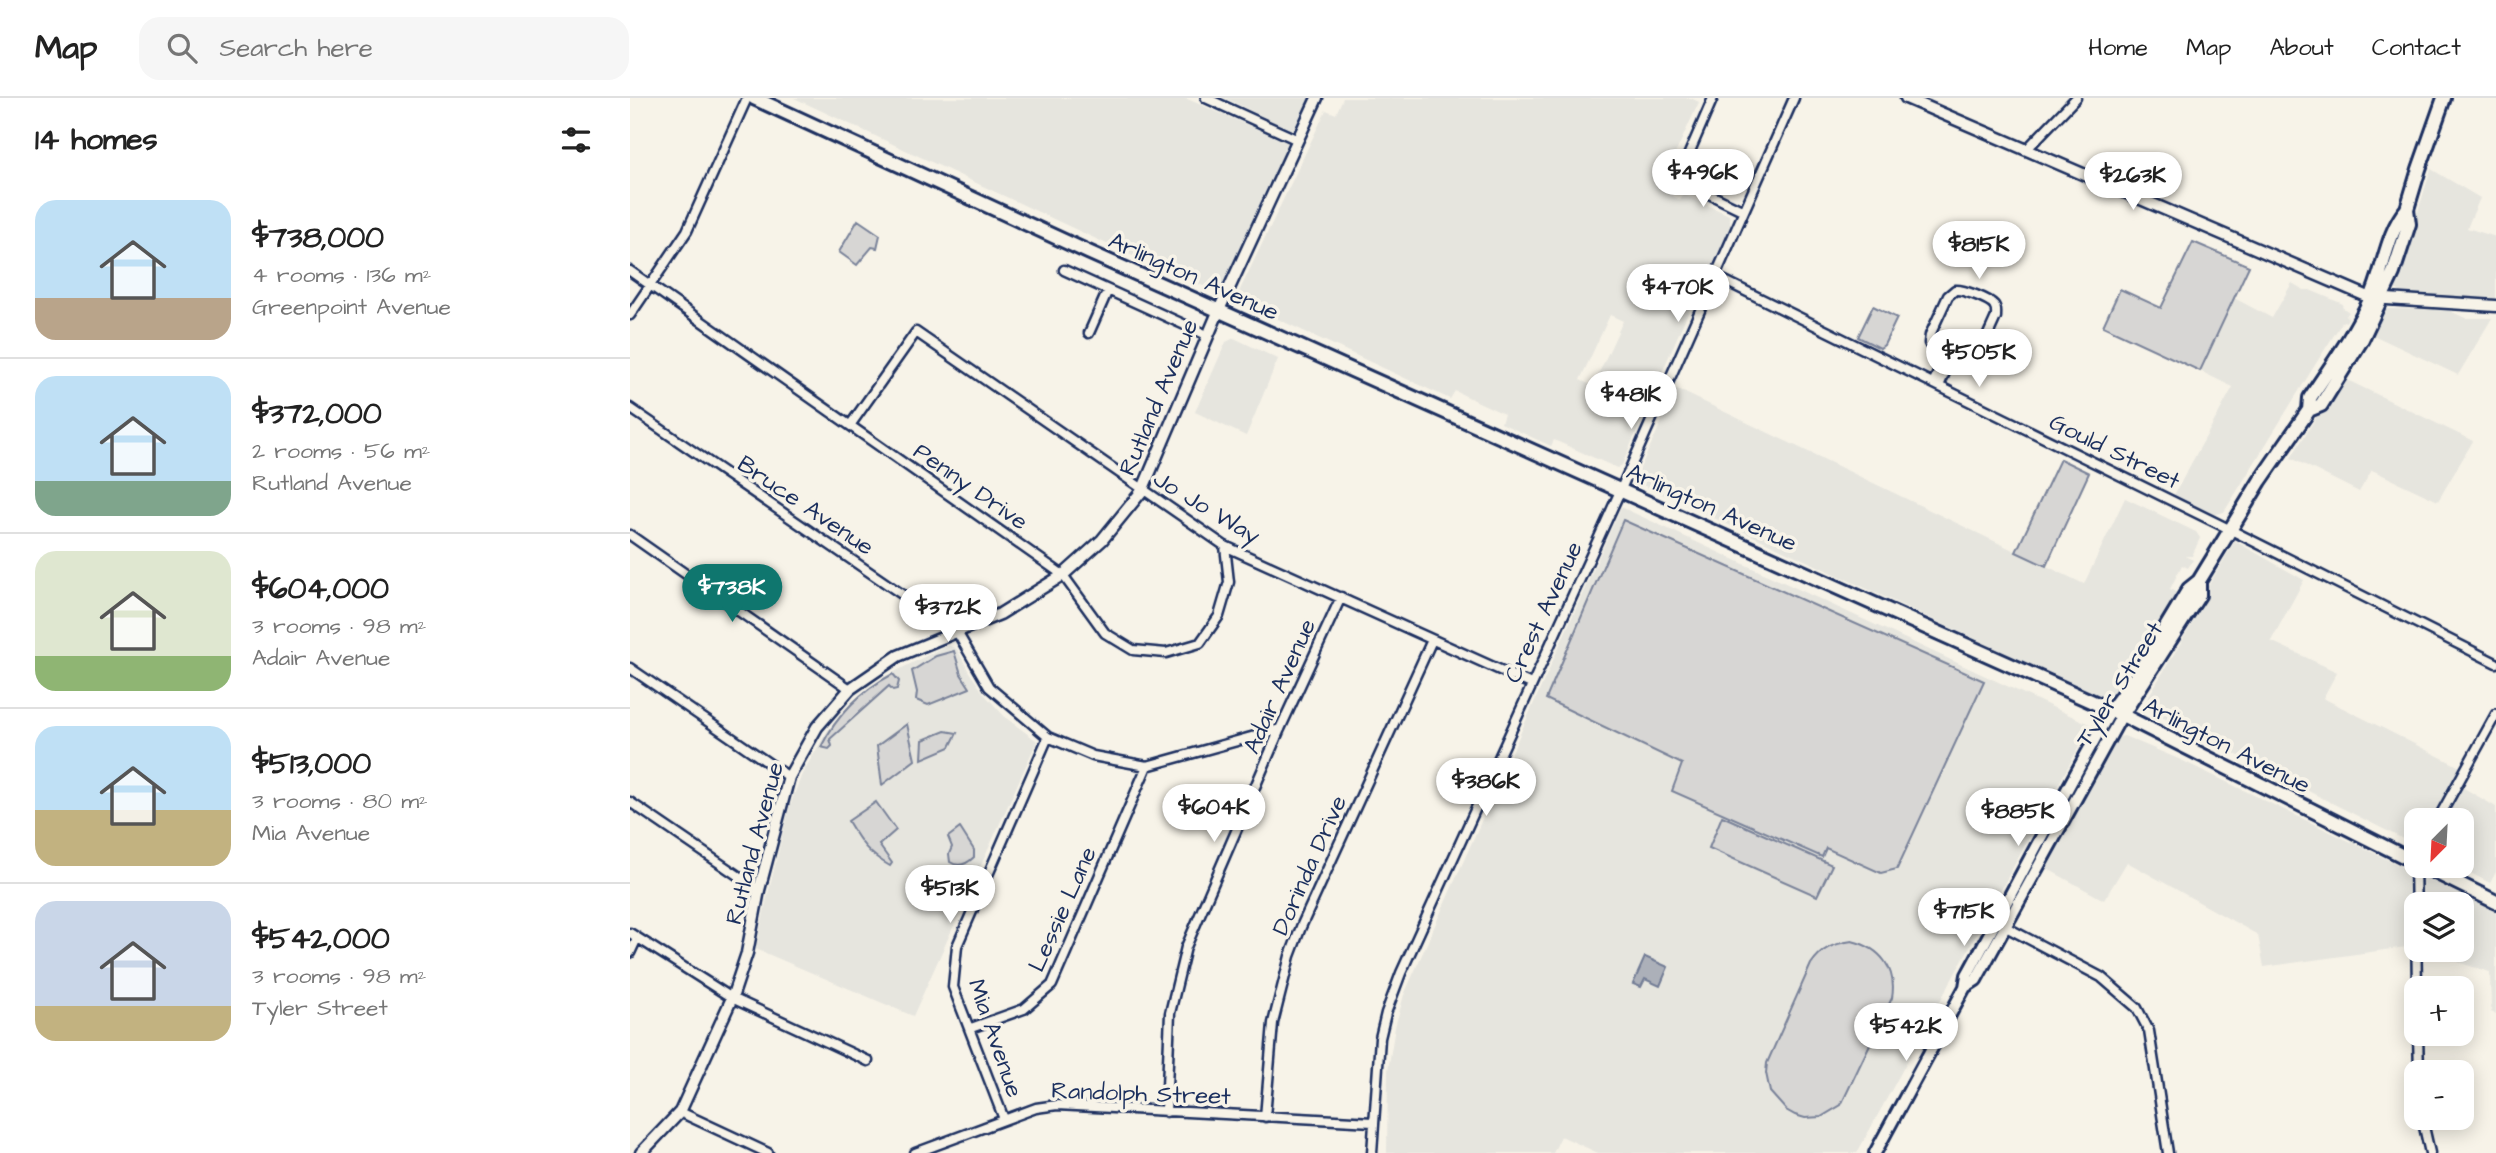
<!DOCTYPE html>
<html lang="en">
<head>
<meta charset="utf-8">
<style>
	:root { --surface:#fff; --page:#f6f6f6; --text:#222; --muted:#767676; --line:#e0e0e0; --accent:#0f766e }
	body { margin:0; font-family:"Architects Daughter",sans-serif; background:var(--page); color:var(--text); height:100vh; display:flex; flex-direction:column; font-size:26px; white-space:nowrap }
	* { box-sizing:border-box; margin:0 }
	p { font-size:23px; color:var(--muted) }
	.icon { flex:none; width:38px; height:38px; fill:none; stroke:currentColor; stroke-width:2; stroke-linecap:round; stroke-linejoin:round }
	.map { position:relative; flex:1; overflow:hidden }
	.details { display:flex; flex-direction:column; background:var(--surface); width:630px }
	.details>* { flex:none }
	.needle { width:46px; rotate:204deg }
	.fabs { position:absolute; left:1774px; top:710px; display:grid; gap:14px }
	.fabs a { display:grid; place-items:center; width:70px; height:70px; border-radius:14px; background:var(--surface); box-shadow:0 4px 18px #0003; font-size:35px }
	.price { position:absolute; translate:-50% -60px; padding:0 16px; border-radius:24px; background:#fff; color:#222; font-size:23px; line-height:46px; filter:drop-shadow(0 2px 4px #0008) }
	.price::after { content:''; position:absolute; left:50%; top:42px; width:21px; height:16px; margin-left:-10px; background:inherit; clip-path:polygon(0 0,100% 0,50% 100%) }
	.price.on { background:var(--accent); color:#fff }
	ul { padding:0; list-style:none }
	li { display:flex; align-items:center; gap:21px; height:175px; padding:0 35px }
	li+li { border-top:2px solid var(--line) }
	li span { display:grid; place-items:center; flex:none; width:196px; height:140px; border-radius:21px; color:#555 }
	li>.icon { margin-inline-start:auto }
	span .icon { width:84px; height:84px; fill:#fffc; stroke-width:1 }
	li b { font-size:30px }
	h2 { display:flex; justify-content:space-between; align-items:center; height:84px; padding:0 35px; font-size:30px }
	header { display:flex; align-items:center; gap:42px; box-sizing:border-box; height:98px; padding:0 35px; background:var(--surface); border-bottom:2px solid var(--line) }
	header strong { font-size:33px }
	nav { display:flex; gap:38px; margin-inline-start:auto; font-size:24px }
	.search { width:490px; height:63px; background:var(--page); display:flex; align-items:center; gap:18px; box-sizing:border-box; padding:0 24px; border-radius:21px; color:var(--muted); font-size:26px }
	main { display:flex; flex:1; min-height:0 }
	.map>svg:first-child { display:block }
	.built { fill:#e6e5de; fill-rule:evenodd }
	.green { fill:#d7d6d4; stroke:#798299; stroke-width:2 }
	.water { fill:#acb0b9; stroke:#727c95; stroke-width:2 }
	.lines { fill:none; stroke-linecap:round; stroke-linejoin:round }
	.minor-casing { stroke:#1b2f5e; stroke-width:13 }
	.tertiary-casing { stroke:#1b2f5e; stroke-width:15 }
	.secondary-casing { stroke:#1b2f5e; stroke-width:16 }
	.primary-casing { stroke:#1b2f5e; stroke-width:18 }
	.minor { stroke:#f7f3e8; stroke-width:8 }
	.tertiary { stroke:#f7f3e8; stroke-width:10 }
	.secondary { stroke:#f7f3e8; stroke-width:10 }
	.primary { stroke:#f7f3e8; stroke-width:12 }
	.labels { text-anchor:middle; stroke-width:7; stroke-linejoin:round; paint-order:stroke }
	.street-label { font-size:24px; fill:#1b2f5e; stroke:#f7f3e8 }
</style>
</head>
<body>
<header>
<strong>Map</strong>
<div class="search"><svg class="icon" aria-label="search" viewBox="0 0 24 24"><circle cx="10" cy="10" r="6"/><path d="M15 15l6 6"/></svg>Search here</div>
<nav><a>Home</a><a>Map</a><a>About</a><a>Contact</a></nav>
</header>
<main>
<section class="details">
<h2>14 homes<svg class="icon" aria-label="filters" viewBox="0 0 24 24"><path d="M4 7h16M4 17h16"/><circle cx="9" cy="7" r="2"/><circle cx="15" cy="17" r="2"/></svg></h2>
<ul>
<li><span style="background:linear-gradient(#bfe0f5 70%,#b9a48a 0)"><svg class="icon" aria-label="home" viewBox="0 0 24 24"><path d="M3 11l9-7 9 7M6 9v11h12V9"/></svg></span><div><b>$738,000</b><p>4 rooms · 136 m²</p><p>Greenpoint Avenue</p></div></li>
<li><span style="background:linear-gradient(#bfe0f5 75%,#7fa58c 0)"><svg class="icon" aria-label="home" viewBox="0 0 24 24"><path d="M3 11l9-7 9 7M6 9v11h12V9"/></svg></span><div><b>$372,000</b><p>2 rooms · 56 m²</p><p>Rutland Avenue</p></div></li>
<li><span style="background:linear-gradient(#dfe7d0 75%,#8fb573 0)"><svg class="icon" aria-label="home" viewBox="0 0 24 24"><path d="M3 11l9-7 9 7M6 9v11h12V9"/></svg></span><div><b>$604,000</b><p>3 rooms · 98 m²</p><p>Adair Avenue</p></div></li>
<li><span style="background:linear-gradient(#bfe0f5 60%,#c2b280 0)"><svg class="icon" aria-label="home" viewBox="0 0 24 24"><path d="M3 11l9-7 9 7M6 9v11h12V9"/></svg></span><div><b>$513,000</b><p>3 rooms · 80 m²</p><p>Mia Avenue</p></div></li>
<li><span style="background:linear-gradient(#c9d6e8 75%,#c2b280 0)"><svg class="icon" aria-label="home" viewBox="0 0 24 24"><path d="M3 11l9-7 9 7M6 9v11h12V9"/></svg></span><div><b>$542,000</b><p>3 rooms · 98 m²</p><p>Tyler Street</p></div></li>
</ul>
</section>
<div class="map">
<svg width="1866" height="1055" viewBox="0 0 1866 1055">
	<rect width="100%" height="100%" fill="#f7f3e8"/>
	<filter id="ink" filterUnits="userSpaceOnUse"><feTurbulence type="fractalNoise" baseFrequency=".0143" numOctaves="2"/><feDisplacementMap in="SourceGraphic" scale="14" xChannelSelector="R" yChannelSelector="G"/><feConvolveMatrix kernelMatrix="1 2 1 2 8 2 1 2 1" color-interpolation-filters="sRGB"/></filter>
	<g filter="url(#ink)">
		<path class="built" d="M164,0H555L659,45L593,191L585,193L509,161Z
			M595,0H680L664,34Z
			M713,0H1061L1069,4L1035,78L1039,96L1050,102L1053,96L1099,117L1101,127L1066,203L1064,202L1055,221L992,367L987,370L924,342L921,348L871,325L874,316L825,293L820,301L613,205L609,194L696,12L706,16ZM980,217L993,223L963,288L950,282Z
			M1801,71L1850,100L1837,130L1866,139V200L1776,199L1766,191V185Z
			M1662,185L1674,192H1680L1713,206L1712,209L1719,214L1716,218L1718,220L1716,224L1713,223L1685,267L1594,414L1583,417L1544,397L1603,289L1570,273L1604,200L1642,220Z
			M1753,211H1816L1835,220H1862L1828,277L1739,235Z
			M604,240L648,261L616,338L565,314L596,244Z
			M1711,279L1843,343L1808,403L1742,372L1729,394L1661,360Z
			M1047,291L1454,486L1495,400L1566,434L1570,440L1562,458H1555L1563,462L1558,470L1552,467L1540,491L1549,496L1485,597L1477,602L1004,383Z
			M991,409L1461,627L1227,1055H968L931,1038L923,1055H757L758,972L765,929L774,897Z
			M1605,443L1674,482L1641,543L1707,574L1693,600L1840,674L1832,689L1866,709V774L1860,785L1827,768H1832V723H1787V748L1512,609L1571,511L1573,497Z
			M318,547L327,551L339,574L355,597L376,620L407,643L283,918L126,851L136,804L159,710L172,676L198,632L222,605L254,579Z
			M1494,638L1551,662L1866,814V916L1861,914L1860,874L1788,852H1832V807H1787V852L1776,849L1634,869L1628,837L1497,764L1474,802L1414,769L1484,640Z"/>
		<path class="green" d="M228,122L250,137L247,150L242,149L227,167L209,154Z
			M1563,144L1619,168L1570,273L1473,228L1490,191L1531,210Z
			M1243,208L1267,220L1254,247L1250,250L1228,239Z
			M1430,361L1459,375L1416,468L1386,454Z
			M993,422L1354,583L1267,771L1251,775L1196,750L1192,759L1042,693L1052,666L916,601Z
			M324,553L331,576L340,590L298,607L286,602L287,594L282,573L306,558Z
			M263,576L269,583L267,591L263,592L259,588L200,641L202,648L199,651L191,649C207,617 232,592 263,576Z
			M277,626L285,662L252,687L247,648Z
			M315,633L327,635L320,649L292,661L293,642Z
			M246,704L266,732L249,747L262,765L260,768C237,755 231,745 218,723Z
			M1092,718L1202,767L1187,798L1079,750Z
			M330,730L344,752V759C337,766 329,770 320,764L319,756L322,749L318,739Z
			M1222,843C1251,850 1267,871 1262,900L1211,1007L1191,1019L1175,1020L1165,1017L1156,1012L1140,994L1136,975L1137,965L1181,866C1192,850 1203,846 1222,843Z"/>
		<path class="water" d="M1015,859L1038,869L1030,888L1015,881L1011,889L1003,886Z"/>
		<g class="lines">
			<defs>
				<path id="minor" d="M576,0L668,42
					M1083,0L1048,81L1114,113
					M1397,51L1446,0
					M434,172L577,237
					M0,173L433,477L475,535L503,552L536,555L570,545L589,518L599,484L595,448
					M1085,178L1599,431L1866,565
					M1325,192C1333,191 1359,201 1364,207C1367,211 1366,214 1366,219L1348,259L1338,266L1303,252L1299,245L1300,237L1318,198Z
					M0,217L57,133L117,0
					M459,235L478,192
					M1303,285L1316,258
					M1309,288L1321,261
					M0,310L327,534L359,589L418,639L463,658L517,668L650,631
					M221,326L286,234L595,448L901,586
					M0,437L220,591
					M0,570L159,679
					M0,704L129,792
					M1807,723L1866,616
					M1785,762L1787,891
					M1372,827L1471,879L1507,910L1519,933L1538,1055
					M0,835L102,900L238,963
					M0,855L7,840
					M341,930L394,911L422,887L517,668
					M1788,936L1789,975
					M50,1014L138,1055
					M536,1014L540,915L556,849L650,631L711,499
					M635,1019L643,925L660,858L671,829L802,542
					M1792,1020L1800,1055
					M374,1021L323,889L327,848L418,639
					M285,1055L406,1010L427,1007L743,1024
					M742,1055L750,940L756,915L771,875L991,391L1164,0"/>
				<path id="tertiary" d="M1276,0L1741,200L1866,208
					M11,1055L50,1014L102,900L117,855L129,792L159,679L187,629L220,591L268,558L370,516L433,477L472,442L512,393L589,212L687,0"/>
				<path id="secondary" d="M1335,889L1346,882L1492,617
					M1245,1055L1335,889L1337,877C1385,789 1431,700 1481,612"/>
				<path id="primary" d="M124,0L458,154L1492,617L1787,765
					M1679,312L1691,307L1732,241L1763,175L1779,126L1777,111L1789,71L1814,0
					M1481,612L1507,577L1559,491L1569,483L1630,383L1679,312L1680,300C1701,268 1724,237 1740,202C1754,173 1756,135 1777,111
					M1492,617L1569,497V483
					M1793,768L1866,804"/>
			</defs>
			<use href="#minor" class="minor-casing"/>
			<use href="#tertiary" class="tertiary-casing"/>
			<use href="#secondary" class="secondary-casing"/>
			<use href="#primary" class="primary-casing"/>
			<use href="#minor" class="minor"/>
			<use href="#tertiary" class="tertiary"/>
			<use href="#secondary" class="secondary"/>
			<use href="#primary" class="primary"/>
		</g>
	</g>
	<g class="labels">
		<g class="street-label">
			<text transform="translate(564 178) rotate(24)" y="8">Arlington Avenue</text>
			<text transform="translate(528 299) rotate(-67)" y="8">Rutland Avenue</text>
			<text transform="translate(1485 353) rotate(26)" y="8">Gould Street</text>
			<text transform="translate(341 388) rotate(35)" y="8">Penny Drive</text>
			<text transform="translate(176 407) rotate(34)" y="8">Bruce Avenue</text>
			<text transform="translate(577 409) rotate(31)" y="8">Jo Jo Way</text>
			<text transform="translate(1082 409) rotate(24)" y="8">Arlington Avenue</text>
			<text transform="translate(913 514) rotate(-65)" y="8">Crest Avenue</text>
			<text transform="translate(1489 586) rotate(-58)" y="8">Tyler Street</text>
			<text transform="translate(649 588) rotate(-66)" y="8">Adair Avenue</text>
			<text transform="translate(1597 647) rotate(27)" y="8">Arlington Avenue</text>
			<text transform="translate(124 745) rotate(-75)" y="8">Rutland Avenue</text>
			<text transform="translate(679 767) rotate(-66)" y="8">Dorinda Drive</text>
			<text transform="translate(432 811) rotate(-66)" y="8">Lessie Lane</text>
			<text transform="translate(366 940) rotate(71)" y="8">Mia Avenue</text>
			<text transform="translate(511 995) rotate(2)" y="8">Randolph Street</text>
		</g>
	</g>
</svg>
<div class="fabs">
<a><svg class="needle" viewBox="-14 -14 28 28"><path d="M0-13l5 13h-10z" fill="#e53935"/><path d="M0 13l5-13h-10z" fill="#767676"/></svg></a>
<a><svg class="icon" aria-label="layers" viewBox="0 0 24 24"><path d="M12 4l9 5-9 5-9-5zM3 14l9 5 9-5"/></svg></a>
<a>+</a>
<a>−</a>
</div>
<b class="price" style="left:1073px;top:111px">$496K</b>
<b class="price" style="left:1503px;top:114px">$263K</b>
<b class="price" style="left:1349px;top:183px">$815K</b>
<b class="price" style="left:1048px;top:226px">$470K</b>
<b class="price" style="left:1349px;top:291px">$505K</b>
<b class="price" style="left:1001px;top:333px">$481K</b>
<b class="price on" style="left:102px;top:526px">$738K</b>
<b class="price" style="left:318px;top:546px">$372K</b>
<b class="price" style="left:856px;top:720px">$386K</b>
<b class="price" style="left:584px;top:746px">$604K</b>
<b class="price" style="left:1388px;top:750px">$885K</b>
<b class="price" style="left:320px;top:827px">$513K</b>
<b class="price" style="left:1334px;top:850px">$715K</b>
<b class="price" style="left:1276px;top:965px">$542K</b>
</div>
</main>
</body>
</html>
